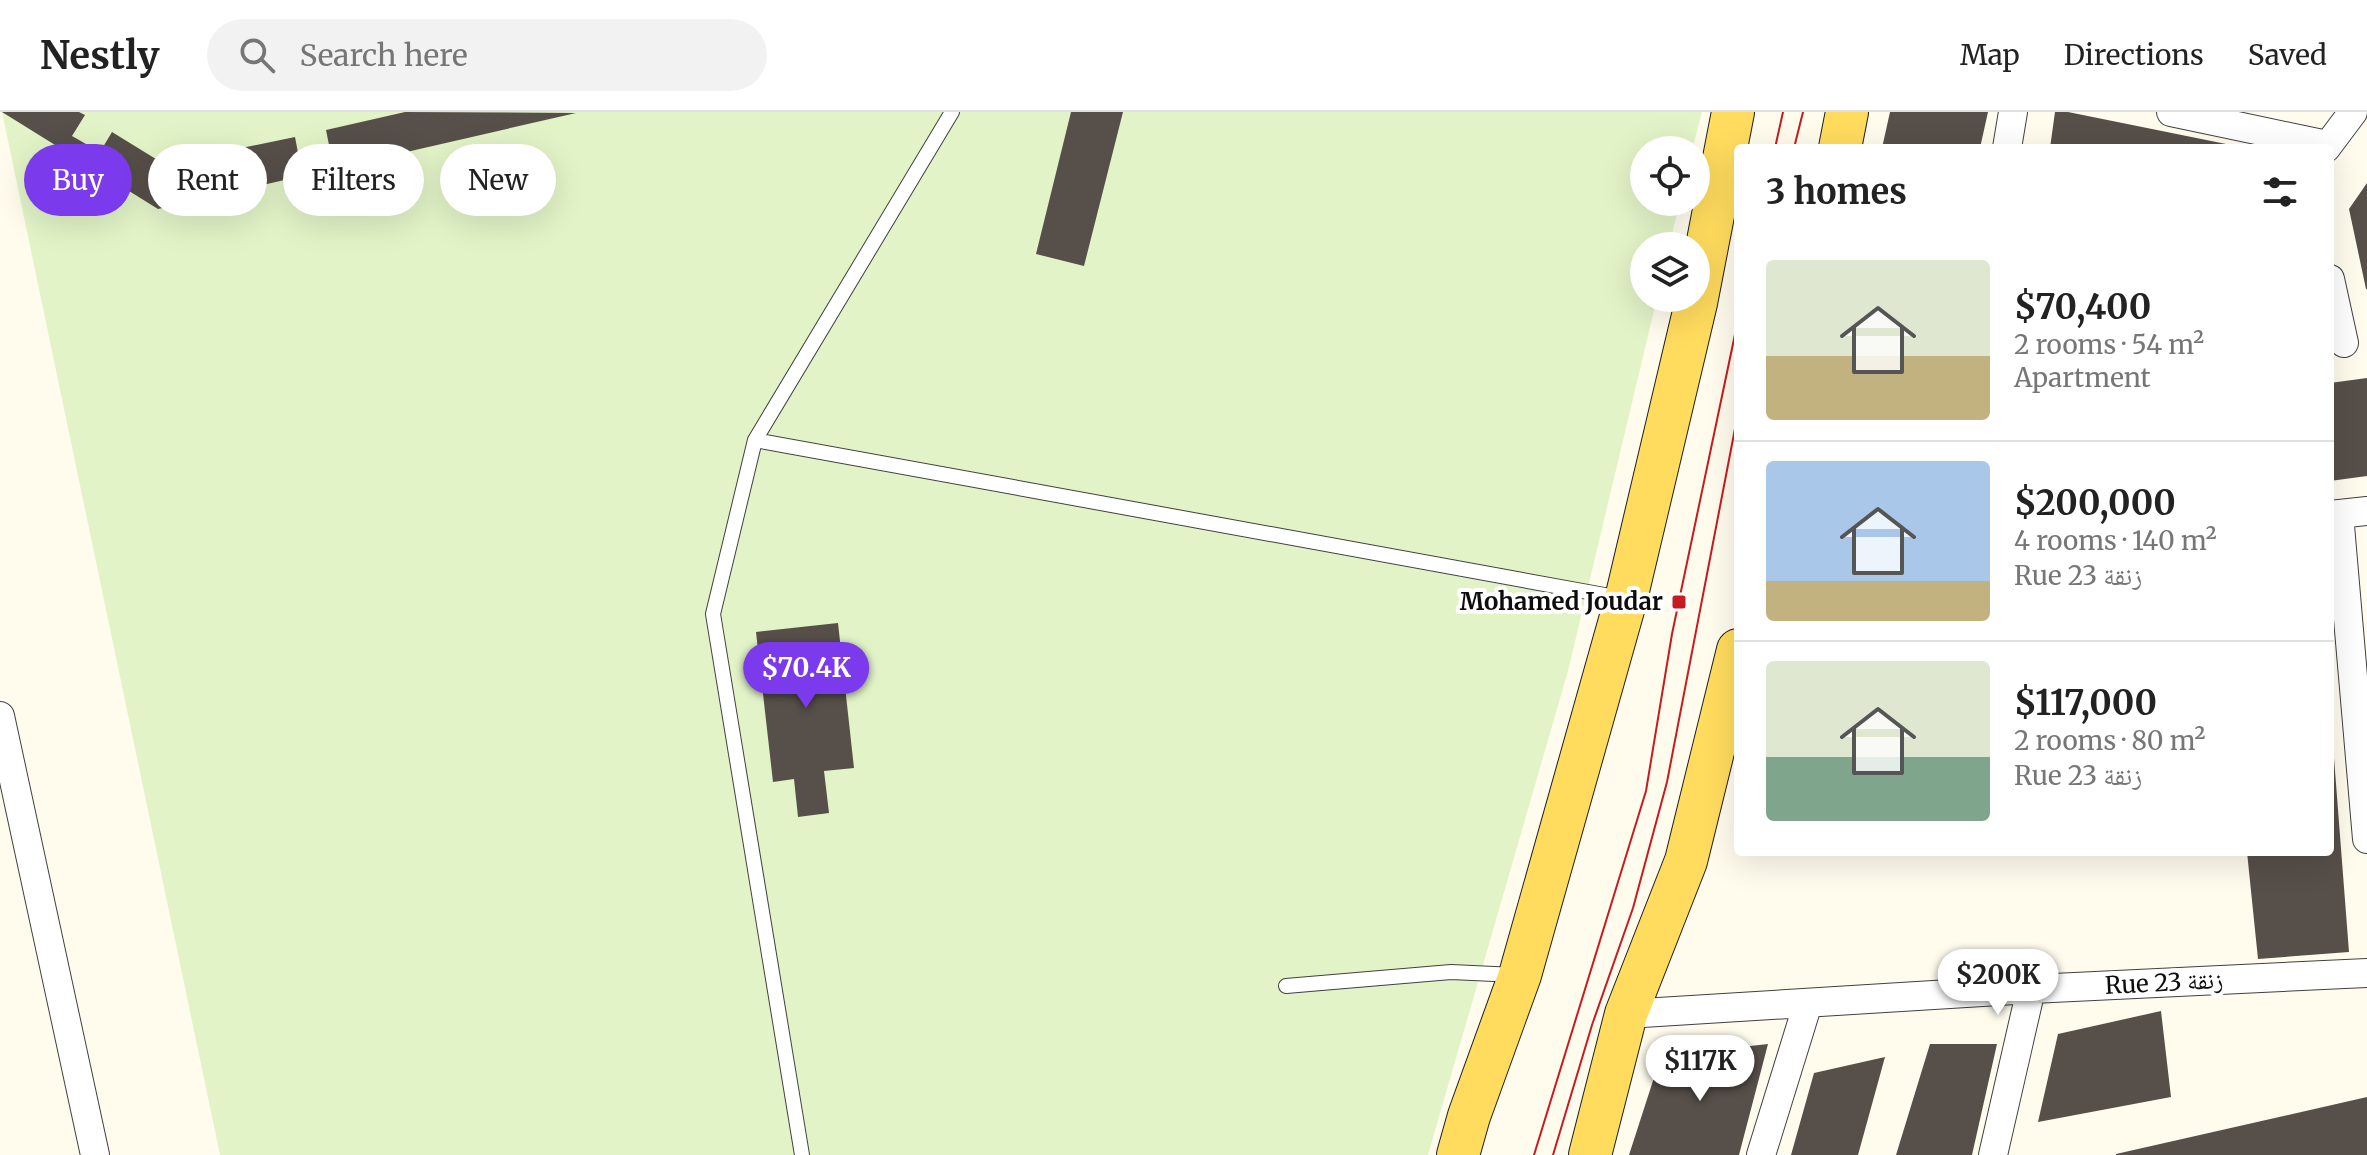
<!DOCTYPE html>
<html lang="en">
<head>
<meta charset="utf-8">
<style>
	:root { --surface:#fff; --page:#f2f2f2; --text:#222; --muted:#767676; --line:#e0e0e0; --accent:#7c3aed }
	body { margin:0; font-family:Merriweather,"Noto Naskh Arabic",serif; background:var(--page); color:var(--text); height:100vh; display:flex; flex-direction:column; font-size:30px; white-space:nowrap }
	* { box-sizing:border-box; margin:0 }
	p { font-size:26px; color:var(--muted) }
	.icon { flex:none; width:44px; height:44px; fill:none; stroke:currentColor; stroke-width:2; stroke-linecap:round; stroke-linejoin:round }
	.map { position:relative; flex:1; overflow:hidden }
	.panel { position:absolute; left:1734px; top:32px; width:600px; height:712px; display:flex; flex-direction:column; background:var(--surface); border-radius:8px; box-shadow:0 8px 32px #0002 }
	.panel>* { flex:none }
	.top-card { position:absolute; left:24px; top:32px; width:760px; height:72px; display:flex; gap:16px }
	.buttons { position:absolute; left:1630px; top:24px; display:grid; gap:16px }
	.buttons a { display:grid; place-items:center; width:80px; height:80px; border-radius:50%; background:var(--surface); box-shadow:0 8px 32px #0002; font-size:40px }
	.price { position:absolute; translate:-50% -68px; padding:0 18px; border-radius:28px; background:#fff; color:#222; font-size:26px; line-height:52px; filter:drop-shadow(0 2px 4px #0008) }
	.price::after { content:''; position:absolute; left:50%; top:48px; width:24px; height:18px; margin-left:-12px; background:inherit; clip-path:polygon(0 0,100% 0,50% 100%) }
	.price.active { background:var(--accent); color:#fff }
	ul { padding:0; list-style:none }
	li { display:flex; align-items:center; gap:24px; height:200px; padding:0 32px }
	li+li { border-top:2px solid var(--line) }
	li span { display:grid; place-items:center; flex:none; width:224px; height:160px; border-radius:8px; color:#555 }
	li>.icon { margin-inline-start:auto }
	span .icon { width:96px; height:96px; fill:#fffc; stroke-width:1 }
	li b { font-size:34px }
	h2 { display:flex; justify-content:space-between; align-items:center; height:96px; padding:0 32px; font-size:34px }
	.tag { padding:0 28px; border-radius:36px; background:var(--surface); box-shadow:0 8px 32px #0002; font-size:28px; line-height:72px }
	.tag.active { background:var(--accent); color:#fff }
	header { display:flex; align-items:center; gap:48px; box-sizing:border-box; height:112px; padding:0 40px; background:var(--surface); border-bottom:2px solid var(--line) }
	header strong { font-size:38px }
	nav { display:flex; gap:44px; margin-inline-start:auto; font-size:28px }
	.search { width:560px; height:72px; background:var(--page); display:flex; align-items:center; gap:20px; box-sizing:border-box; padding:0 28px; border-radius:44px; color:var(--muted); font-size:30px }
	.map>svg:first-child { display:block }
	.pitch { fill:#e2f3c7 }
	.building { fill:#574f49 }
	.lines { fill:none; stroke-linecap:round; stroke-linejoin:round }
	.lane-casing { stroke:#404040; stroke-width:16 }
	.street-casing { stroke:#404040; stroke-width:30 }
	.primary-casing { stroke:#1e1e1e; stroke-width:44 }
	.lane { stroke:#fff; stroke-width:14 }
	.street { stroke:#fff; stroke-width:28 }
	.primary { stroke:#ffdc5e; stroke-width:42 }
	.tram { stroke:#c81b1f; stroke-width:2 }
	.poi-dot { fill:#c81b1f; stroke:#fff; stroke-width:3 }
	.labels { text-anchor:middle; stroke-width:8; stroke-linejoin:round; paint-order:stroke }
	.poi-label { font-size:24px; font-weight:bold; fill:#0d0d0d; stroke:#fff; text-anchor:end }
	.street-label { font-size:24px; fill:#0d0d0d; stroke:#fff }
</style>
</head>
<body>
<header>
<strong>Nestly</strong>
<div class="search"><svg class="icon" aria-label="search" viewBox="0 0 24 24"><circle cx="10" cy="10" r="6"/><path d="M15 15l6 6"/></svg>Search here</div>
<nav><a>Map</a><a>Directions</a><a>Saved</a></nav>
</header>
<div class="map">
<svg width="2367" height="1043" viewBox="0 0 2367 1043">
	<rect width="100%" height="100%" fill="#fffcee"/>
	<path class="pitch" d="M2,0H1702L1692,38H1644V90H1680L1669,134H1644V186H1657L1568,559L1428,1043H220Z"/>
	<path class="building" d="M2,0H79L85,3L72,24L100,40L112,20L164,52L295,25L299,46L330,38L326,18L405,0L576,1L158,97Z
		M1071,0H1123L1084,154L1036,142Z
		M1890,0H1988L1980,36H1882Z
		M2055,0H2068L2231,33L2232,36H2050Z
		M2367,71V177H2366L2349,97Z
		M2367,266V364L2330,369V271Z
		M838,511L854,656L824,659L829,701L798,705L794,667L773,670L756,520Z
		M2332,620L2349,840L2258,847L2247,740H2330V621Z
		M2161,899L2171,985L2038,1010L2058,922Z
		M1768,932L1739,1043H1629L1661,944Z
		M1930,932H1997L1972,1043H1896Z
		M1885,945L1858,1043H1791L1814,961Z
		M2367,985V1043H2116V1042Z"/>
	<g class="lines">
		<defs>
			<path id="lane" d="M755,328L1621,486
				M1286,874L1451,860L1516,863
				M802,1043L713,502L755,328L952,0"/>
			<path id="street" d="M2171,0L2327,33
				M2007,36L2013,0
				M2326,36L2353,0
				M2330,167L2344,231
				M2339,402L2367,727
				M2330,403L2367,399
				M0,604L95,1043
				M1626,902L2031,877L2367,861
				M1761,1043L1808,891
				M1993,1043L2031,877"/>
			<path id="primary" d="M1840,36L1847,0
				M1458,1043L1469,1004L1520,863L1626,487L1696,191L1733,0
				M1590,1043L1626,902L1686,749L1738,538"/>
		</defs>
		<use href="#lane" class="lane-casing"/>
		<use href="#street" class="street-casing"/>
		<use href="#primary" class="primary-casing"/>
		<use href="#lane" class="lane"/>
		<use href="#street" class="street"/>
		<use href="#primary" class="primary"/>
		<path class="tram" d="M1775,36L1783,0
			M1794,36L1803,0
			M1534,1043L1646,679L1672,522L1738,208
			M1553,1043L1592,913L1633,796L1667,670L1738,301"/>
	</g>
	<rect class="poi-dot" x="1671" y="482" width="16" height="16" rx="4"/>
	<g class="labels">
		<g class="poi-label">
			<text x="1663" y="498">Mohamed Joudar</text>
		</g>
		<g class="street-label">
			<text transform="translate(2164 871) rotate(-3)" y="8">Rue 23 زنقة</text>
		</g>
	</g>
</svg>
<div class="buttons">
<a><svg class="icon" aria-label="locate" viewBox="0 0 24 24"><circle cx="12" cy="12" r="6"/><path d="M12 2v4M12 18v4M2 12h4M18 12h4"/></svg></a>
<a><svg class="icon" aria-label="layers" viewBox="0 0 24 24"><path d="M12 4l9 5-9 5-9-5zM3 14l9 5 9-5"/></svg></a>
</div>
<b class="price active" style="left:806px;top:598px">$70.4K</b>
<b class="price" style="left:1998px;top:905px">$200K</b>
<b class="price" style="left:1700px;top:991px">$117K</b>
<div class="top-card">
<a class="tag active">Buy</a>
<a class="tag">Rent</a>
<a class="tag">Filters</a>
<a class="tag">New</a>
</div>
<section class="panel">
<h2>3 homes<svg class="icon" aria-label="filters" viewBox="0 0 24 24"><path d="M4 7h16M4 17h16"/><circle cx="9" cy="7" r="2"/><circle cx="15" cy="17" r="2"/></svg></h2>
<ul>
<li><span style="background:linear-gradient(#dfe7d0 60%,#c2b280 0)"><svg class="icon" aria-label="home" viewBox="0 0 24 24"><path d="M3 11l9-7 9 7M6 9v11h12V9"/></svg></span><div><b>$70,400</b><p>2 rooms · 54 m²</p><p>Apartment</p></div></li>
<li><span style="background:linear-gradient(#a9c7e8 75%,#c2b280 0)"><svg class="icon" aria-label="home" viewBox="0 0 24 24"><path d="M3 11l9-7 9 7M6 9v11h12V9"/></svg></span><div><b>$200,000</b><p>4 rooms · 140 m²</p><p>Rue 23 زنقة</p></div></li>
<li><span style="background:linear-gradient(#dfe7d0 60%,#7fa58c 0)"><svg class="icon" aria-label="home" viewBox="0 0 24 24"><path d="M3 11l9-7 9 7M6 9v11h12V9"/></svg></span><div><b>$117,000</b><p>2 rooms · 80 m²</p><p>Rue 23 زنقة</p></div></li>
</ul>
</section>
</div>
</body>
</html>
